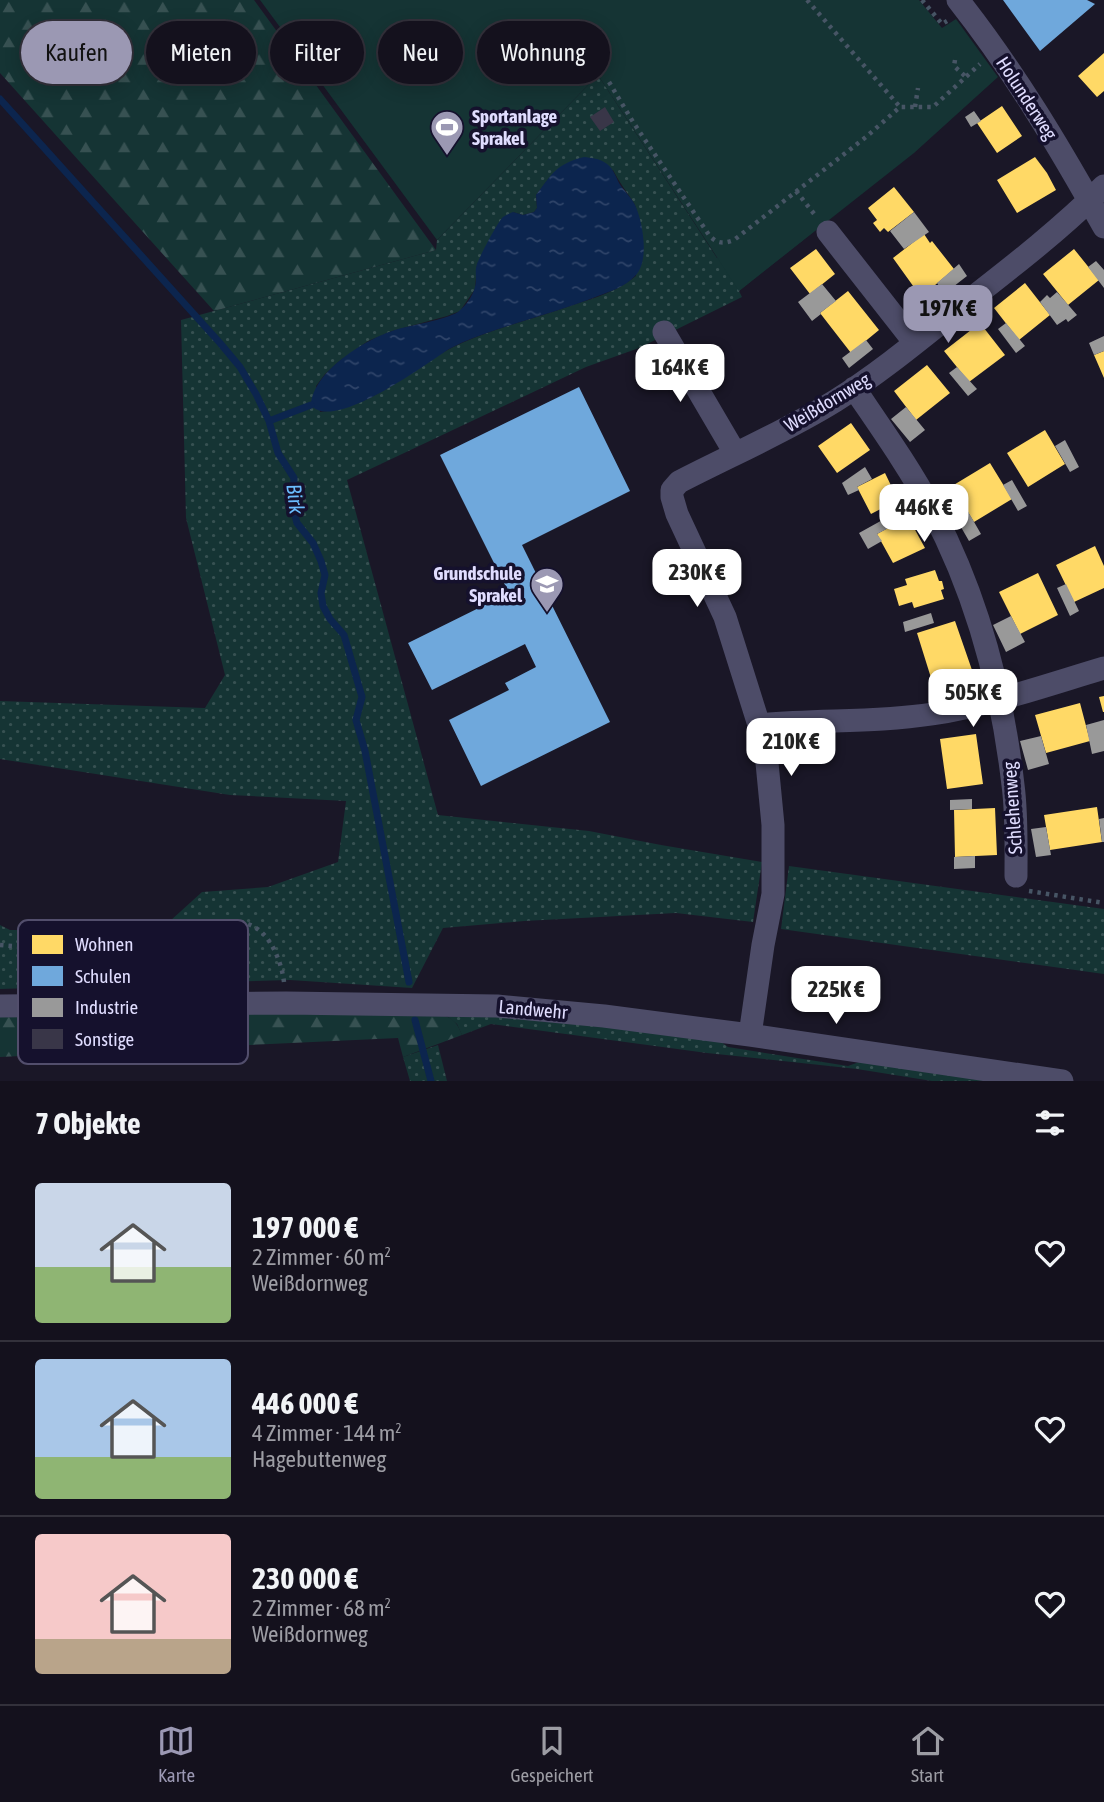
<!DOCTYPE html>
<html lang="de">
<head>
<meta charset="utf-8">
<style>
	:root { --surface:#14111d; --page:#1d1a26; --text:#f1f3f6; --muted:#9d9da4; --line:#33313b; --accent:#9b98b3 }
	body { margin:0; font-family:"Asap Condensed",sans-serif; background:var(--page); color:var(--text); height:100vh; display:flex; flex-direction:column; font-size:26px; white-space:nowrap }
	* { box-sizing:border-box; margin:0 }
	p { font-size:23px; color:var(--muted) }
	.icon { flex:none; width:38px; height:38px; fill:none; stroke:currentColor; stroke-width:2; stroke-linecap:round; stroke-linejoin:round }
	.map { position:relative; height:1081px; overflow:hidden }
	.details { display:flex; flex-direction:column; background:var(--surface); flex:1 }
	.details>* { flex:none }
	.guide { position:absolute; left:21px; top:21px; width:700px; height:63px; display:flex; gap:14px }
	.price { position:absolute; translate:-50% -60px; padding:0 16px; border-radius:14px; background:#fff; color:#222; font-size:23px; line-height:46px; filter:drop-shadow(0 2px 4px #0008) }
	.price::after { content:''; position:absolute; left:50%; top:42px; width:21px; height:16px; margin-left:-10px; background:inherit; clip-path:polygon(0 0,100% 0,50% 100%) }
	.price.selected { background:var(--accent); color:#111 }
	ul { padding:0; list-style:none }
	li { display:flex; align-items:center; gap:21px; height:175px; padding:0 35px }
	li+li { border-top:2px solid var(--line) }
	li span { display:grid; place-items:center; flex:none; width:196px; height:140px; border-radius:7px; color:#555 }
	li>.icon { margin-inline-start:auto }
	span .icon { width:84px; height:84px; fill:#fffc; stroke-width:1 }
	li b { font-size:30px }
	h2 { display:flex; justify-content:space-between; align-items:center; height:84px; padding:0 35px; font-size:30px }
	.tag { padding:0 24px; border-radius:32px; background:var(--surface); box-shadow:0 4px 18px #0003,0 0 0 2px var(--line); font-size:24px; line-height:63px }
	.tag.selected { background:var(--accent); color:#111 }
	.menu { display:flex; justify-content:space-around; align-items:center; height:98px; border-top:2px solid var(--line); background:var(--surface); font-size:19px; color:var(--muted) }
	.menu a { display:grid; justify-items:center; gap:4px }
	.menu .selected { color:var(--accent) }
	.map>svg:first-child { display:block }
	.grass { fill:url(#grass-dots); fill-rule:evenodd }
	.forest { fill:url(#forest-firs) }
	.park { fill:#153434 }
	.water { fill:url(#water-ripples) }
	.homes { fill:#ffd966 }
	.schools { fill:#6fa8dc }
	.industry { fill:#999 }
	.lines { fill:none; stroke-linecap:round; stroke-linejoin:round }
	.stream { stroke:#0c254e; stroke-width:7 }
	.building { fill:#393648 }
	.path { stroke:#475565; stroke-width:4.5; stroke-dasharray:3.5 5; stroke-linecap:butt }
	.street { stroke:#4d4c68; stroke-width:23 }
	.labels { text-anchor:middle; stroke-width:7; stroke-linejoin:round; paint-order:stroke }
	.street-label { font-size:19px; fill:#e0ddff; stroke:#15112d }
	.poi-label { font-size:19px; font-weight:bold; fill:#e0ddff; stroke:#15112d; text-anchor:start }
	.water-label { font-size:21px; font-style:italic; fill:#6bbdff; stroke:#15112d }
	.key { fill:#15112d; stroke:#524e6c; stroke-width:2 }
	.key-label { font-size:19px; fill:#e0ddff }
</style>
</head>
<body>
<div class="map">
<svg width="1104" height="1081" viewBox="0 0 1104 1081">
	<defs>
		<pattern id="grass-dots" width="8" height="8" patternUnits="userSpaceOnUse" patternTransform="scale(1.75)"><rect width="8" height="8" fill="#153434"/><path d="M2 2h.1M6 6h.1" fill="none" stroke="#375152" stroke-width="1.8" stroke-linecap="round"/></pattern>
		<pattern id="forest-firs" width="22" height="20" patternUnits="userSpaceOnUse" patternTransform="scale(1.75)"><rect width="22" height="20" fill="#153434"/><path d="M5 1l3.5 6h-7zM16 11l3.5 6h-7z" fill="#375152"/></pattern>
		<pattern id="water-ripples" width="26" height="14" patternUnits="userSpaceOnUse" patternTransform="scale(1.75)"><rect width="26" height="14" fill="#0c254e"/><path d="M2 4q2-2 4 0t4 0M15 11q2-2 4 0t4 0" fill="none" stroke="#2f4469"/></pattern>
	</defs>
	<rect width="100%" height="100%" fill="#1a1727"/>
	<path class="grass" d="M598,75L717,258L818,228L739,291L742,297L639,348L586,367L347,480L438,815L589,831L661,845L762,862L753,922L676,913L524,921L443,928L412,988L290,980L0,989V925L10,930L159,931L202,892L268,887L338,862L346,801L230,795L0,759V701L205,708L225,675L186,518L181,320L436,250L437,240ZM613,170C619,182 627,192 634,203C644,222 637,255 636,276C618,291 595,298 573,305C537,318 498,327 462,343C412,365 379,407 320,412L316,386L325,374L338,362L368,341L392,331L447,316L460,311L475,289L477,264L513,212L523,215L534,212L537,208L536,195L549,178Z
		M789,866L1104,909V974L781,929Z
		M471,1012L712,1035L728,1047L848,1066L862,1061L1006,1081H932L857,1069L707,1053L491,1024L462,1035L457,1024L447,1016Z
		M438,1045L447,1081H410L403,1057Z"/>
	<path class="forest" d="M0,0H254L436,250L214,311L0,73Z
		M431,1012C449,1017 455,1017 462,1035L403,1057L398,1038L0,1057V1015Z"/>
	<path class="park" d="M260,0H919L942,28L956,19L998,77L914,153L739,291L598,75L437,240Z"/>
	<path class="water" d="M584,157C591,158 598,158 604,162C613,167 615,175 619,183C624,191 631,197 635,205C643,222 650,262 635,276C625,287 611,291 598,296C553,314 506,324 461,343L449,349C426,364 333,433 311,405C313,371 366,339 395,330C411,325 445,320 458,312C467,305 476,292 476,280C476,275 475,270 477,264C480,256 497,223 503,217C506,215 510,213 513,212L523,215L534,212L537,208L536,195C552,174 556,164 584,157Z"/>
	<path class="homes" d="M1104,53V91L1097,97L1078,76Z
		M1002,106L1022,136L997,153L977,123Z
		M1035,157L1047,173L1056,190L1017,213L997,180Z
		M894,187L914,212L888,232L884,228L880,232L873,223L877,220L868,208Z
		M924,234L930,243L932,241L954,269L921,297L893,258Z
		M816,249L835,274L810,294L790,268Z
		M1074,249L1099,280L1068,305L1043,274Z
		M1025,283L1050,315L1019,340L994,308Z
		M848,291L879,330L851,353L820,313Z
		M980,323L1005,355L969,382L944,351Z
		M1104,351V378L1094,355Z
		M927,365L950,393L916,420L894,391Z
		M851,423L870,450L837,473L818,446Z
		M1045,430L1065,464L1028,487L1007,453Z
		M990,463L1012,499L974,522L952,486Z
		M885,473L898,500L871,514L857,487Z
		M908,517L925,548L893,563L877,534Z
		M1095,546L1104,566V588L1074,602L1056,565Z
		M935,570L939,581H942L944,589L941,590L944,599L914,608L912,602L899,606L894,589L907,585L905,579Z
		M1038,573L1058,615L1020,634L999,592Z
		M955,621L972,670L932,681L917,633Z
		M1104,696V712H1103L1099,697Z
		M1080,703L1090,741L1046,753L1035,715Z
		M976,734L983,784L947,789L940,739Z
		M1097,807L1102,842L1050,850L1044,815Z
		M995,808L997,855L955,857L954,810Z"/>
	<path class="schools" d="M1003,0H1087L1095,4L1040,51Z
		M579,387L630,491L522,545L610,722L481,786L449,720L509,690L505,683L536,667L525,644L432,690L408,643L509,593L440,455Z"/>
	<path class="industry" d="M974,111L981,121L971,127L965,117Z
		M914,212L929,232L904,249L890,231Z
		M1096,261L1104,270V288L1088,267Z
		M959,264L967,276L944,294L937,283Z
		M822,284L836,301L820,313L821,314L812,321L798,302Z
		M1057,292L1077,315L1068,322L1066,319L1057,325L1040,302L1047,295L1050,298Z
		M1006,323L1025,346L1016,353L998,329Z
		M1104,336V351L1094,355L1089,343Z
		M866,340L873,349L849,368L842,358Z
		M957,367L977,389L968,396L949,373Z
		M906,407L925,430L910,442L891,419Z
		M1065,440L1079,467L1070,472L1055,446Z
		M865,467L872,479L857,487L859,490L848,495L842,483Z
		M1012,480L1027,506L1018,511L1003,485Z
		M966,508L981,534L969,541L954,515Z
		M886,518L889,524L898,519L900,522L877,534L882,541L868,549L859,533Z
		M1066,584L1079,611L1070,616L1057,588Z
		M931,613L934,623L905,632L903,622Z
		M1011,616L1025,642L1006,652L993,625Z
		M1104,720V751L1092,754L1086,725Z
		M1041,736L1049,764L1028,770L1020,741Z
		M972,799V809L950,810V800Z
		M1104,818V842H1102L1099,819Z
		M1046,827L1051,855L1036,857L1031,829Z
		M975,856V868L954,869V857Z"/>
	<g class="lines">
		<path class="stream" d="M0,99L220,343L240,367L256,394L269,421L278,453L294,478L293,508L297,523L313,543L321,561L325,575L321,593L323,606L330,619L344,635L362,697L356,720L365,751L409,982
			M269,421L311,405
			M415,1020L431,1081"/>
	</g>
	<path class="building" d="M605,107L614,122L600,131L590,117Z"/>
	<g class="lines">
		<path class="path" d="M807,0L900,107
			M922,0L942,24L947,21
			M955,60L954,66L966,77
			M609,82L633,122L709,235C717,244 723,244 734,240L866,137L900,107H933L980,64
			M915,107L918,88
			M796,191L815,215
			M1029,891L1104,903
			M0,945L123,956C131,955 138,954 145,951C181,939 239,897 269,941C277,953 282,967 284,982"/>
		<path class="street" d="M958,0C1014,71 1060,148 1104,227
			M828,232L915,343
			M664,332L735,453
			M854,388C881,428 909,467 932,510C977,595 1002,689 1013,785C1017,815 1016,846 1016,876
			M759,725L725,617L677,514L672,497V490L679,482C731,455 785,432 835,401C878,374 918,341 958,309C1008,270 1059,231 1104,186
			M0,1006L286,1003L497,1006L604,1016L750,1035L1062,1081
			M750,1035L763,945L773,894V825L767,763L759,725C817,719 874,723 932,714C990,705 1047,685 1104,668"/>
	</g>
	<defs>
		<symbol id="stadium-pin" viewBox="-11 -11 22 30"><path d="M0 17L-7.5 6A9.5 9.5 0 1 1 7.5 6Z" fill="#9b98b3" stroke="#15112d"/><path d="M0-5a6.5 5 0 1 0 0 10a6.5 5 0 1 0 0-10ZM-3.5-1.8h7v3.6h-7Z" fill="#fff"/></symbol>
		<symbol id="school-pin" viewBox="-11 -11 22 30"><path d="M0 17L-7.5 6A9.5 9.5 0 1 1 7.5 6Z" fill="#9b98b3" stroke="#15112d"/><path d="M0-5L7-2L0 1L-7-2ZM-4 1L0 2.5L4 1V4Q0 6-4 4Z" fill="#fff"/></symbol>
	</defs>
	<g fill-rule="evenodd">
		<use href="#stadium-pin" x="428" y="108" width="38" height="52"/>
		<use href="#school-pin" x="528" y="565" width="38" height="52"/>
	</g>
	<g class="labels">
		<g class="street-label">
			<text transform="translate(1027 98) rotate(57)" y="7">Holunderweg</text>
			<text transform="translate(827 402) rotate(-31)" y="7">Weißdornweg</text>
			<text transform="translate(1012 808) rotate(-94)" y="7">Schlehenweg</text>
			<text transform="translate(533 1009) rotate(5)" y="7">Landwehr</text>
		</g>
		<g class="poi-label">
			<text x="472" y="123">Sportanlage<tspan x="472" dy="22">Sprakel</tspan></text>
			<text x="522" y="580" text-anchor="end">Grundschule<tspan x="522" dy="22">Sprakel</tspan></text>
		</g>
		<g class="water-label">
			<text transform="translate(295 499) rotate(83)" y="7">Birk</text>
		</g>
	</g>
	<rect x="18" y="920" width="230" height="144" rx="10" class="key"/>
	<rect x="32" y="935" width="31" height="19" fill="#ffd966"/>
	<rect x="32" y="966" width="31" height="20" fill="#6fa8dc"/>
	<rect x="32" y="998" width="31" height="19" fill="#999"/>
	<rect x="32" y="1029" width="31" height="20" fill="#393648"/>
	<g class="key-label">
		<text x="75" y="951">Wohnen</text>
		<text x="75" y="983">Schulen</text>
		<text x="75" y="1014">Industrie</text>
		<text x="75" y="1046">Sonstige</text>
	</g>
</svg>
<b class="price selected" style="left:948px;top:345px">197K €</b>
<b class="price" style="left:680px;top:404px">164K €</b>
<b class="price" style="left:924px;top:544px">446K €</b>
<b class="price" style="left:697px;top:609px">230K €</b>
<b class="price" style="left:973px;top:729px">505K €</b>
<b class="price" style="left:791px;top:778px">210K €</b>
<b class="price" style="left:836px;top:1026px">225K €</b>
<div class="guide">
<a class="tag selected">Kaufen</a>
<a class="tag">Mieten</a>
<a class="tag">Filter</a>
<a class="tag">Neu</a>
<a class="tag">Wohnung</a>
</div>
</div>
<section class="details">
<h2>7 Objekte<svg class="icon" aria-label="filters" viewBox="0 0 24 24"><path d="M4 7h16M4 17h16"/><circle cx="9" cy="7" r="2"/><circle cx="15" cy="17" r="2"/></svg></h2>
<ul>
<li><span style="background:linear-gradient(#c9d6e8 60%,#8fb573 0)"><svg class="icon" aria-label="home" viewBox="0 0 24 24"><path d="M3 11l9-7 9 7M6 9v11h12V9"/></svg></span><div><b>197 000 €</b><p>2 Zimmer · 60 m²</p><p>Weißdornweg</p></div><svg class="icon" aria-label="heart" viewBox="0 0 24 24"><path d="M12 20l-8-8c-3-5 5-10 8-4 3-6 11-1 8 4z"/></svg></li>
<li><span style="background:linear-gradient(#a9c7e8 70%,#8fb573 0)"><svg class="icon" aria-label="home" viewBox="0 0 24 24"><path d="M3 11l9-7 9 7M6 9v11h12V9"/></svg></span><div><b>446 000 €</b><p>4 Zimmer · 144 m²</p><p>Hagebuttenweg</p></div><svg class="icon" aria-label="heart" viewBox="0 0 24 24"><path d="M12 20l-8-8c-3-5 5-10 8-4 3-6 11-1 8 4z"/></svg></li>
<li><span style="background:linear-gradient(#f6c9c9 75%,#b9a48a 0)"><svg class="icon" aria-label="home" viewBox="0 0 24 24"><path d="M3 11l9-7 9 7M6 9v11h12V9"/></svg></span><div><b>230 000 €</b><p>2 Zimmer · 68 m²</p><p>Weißdornweg</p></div><svg class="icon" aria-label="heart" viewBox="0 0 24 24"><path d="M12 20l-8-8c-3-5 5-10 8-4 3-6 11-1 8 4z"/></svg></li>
</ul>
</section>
<nav class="menu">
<a class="selected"><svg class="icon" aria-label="map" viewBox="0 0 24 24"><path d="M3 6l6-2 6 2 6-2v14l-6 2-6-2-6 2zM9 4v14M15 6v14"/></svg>Karte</a>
<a><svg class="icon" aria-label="saved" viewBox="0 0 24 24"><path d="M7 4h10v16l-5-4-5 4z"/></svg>Gespeichert</a>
<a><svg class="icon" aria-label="home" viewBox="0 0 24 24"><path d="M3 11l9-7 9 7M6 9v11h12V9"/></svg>Start</a>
</nav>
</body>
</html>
